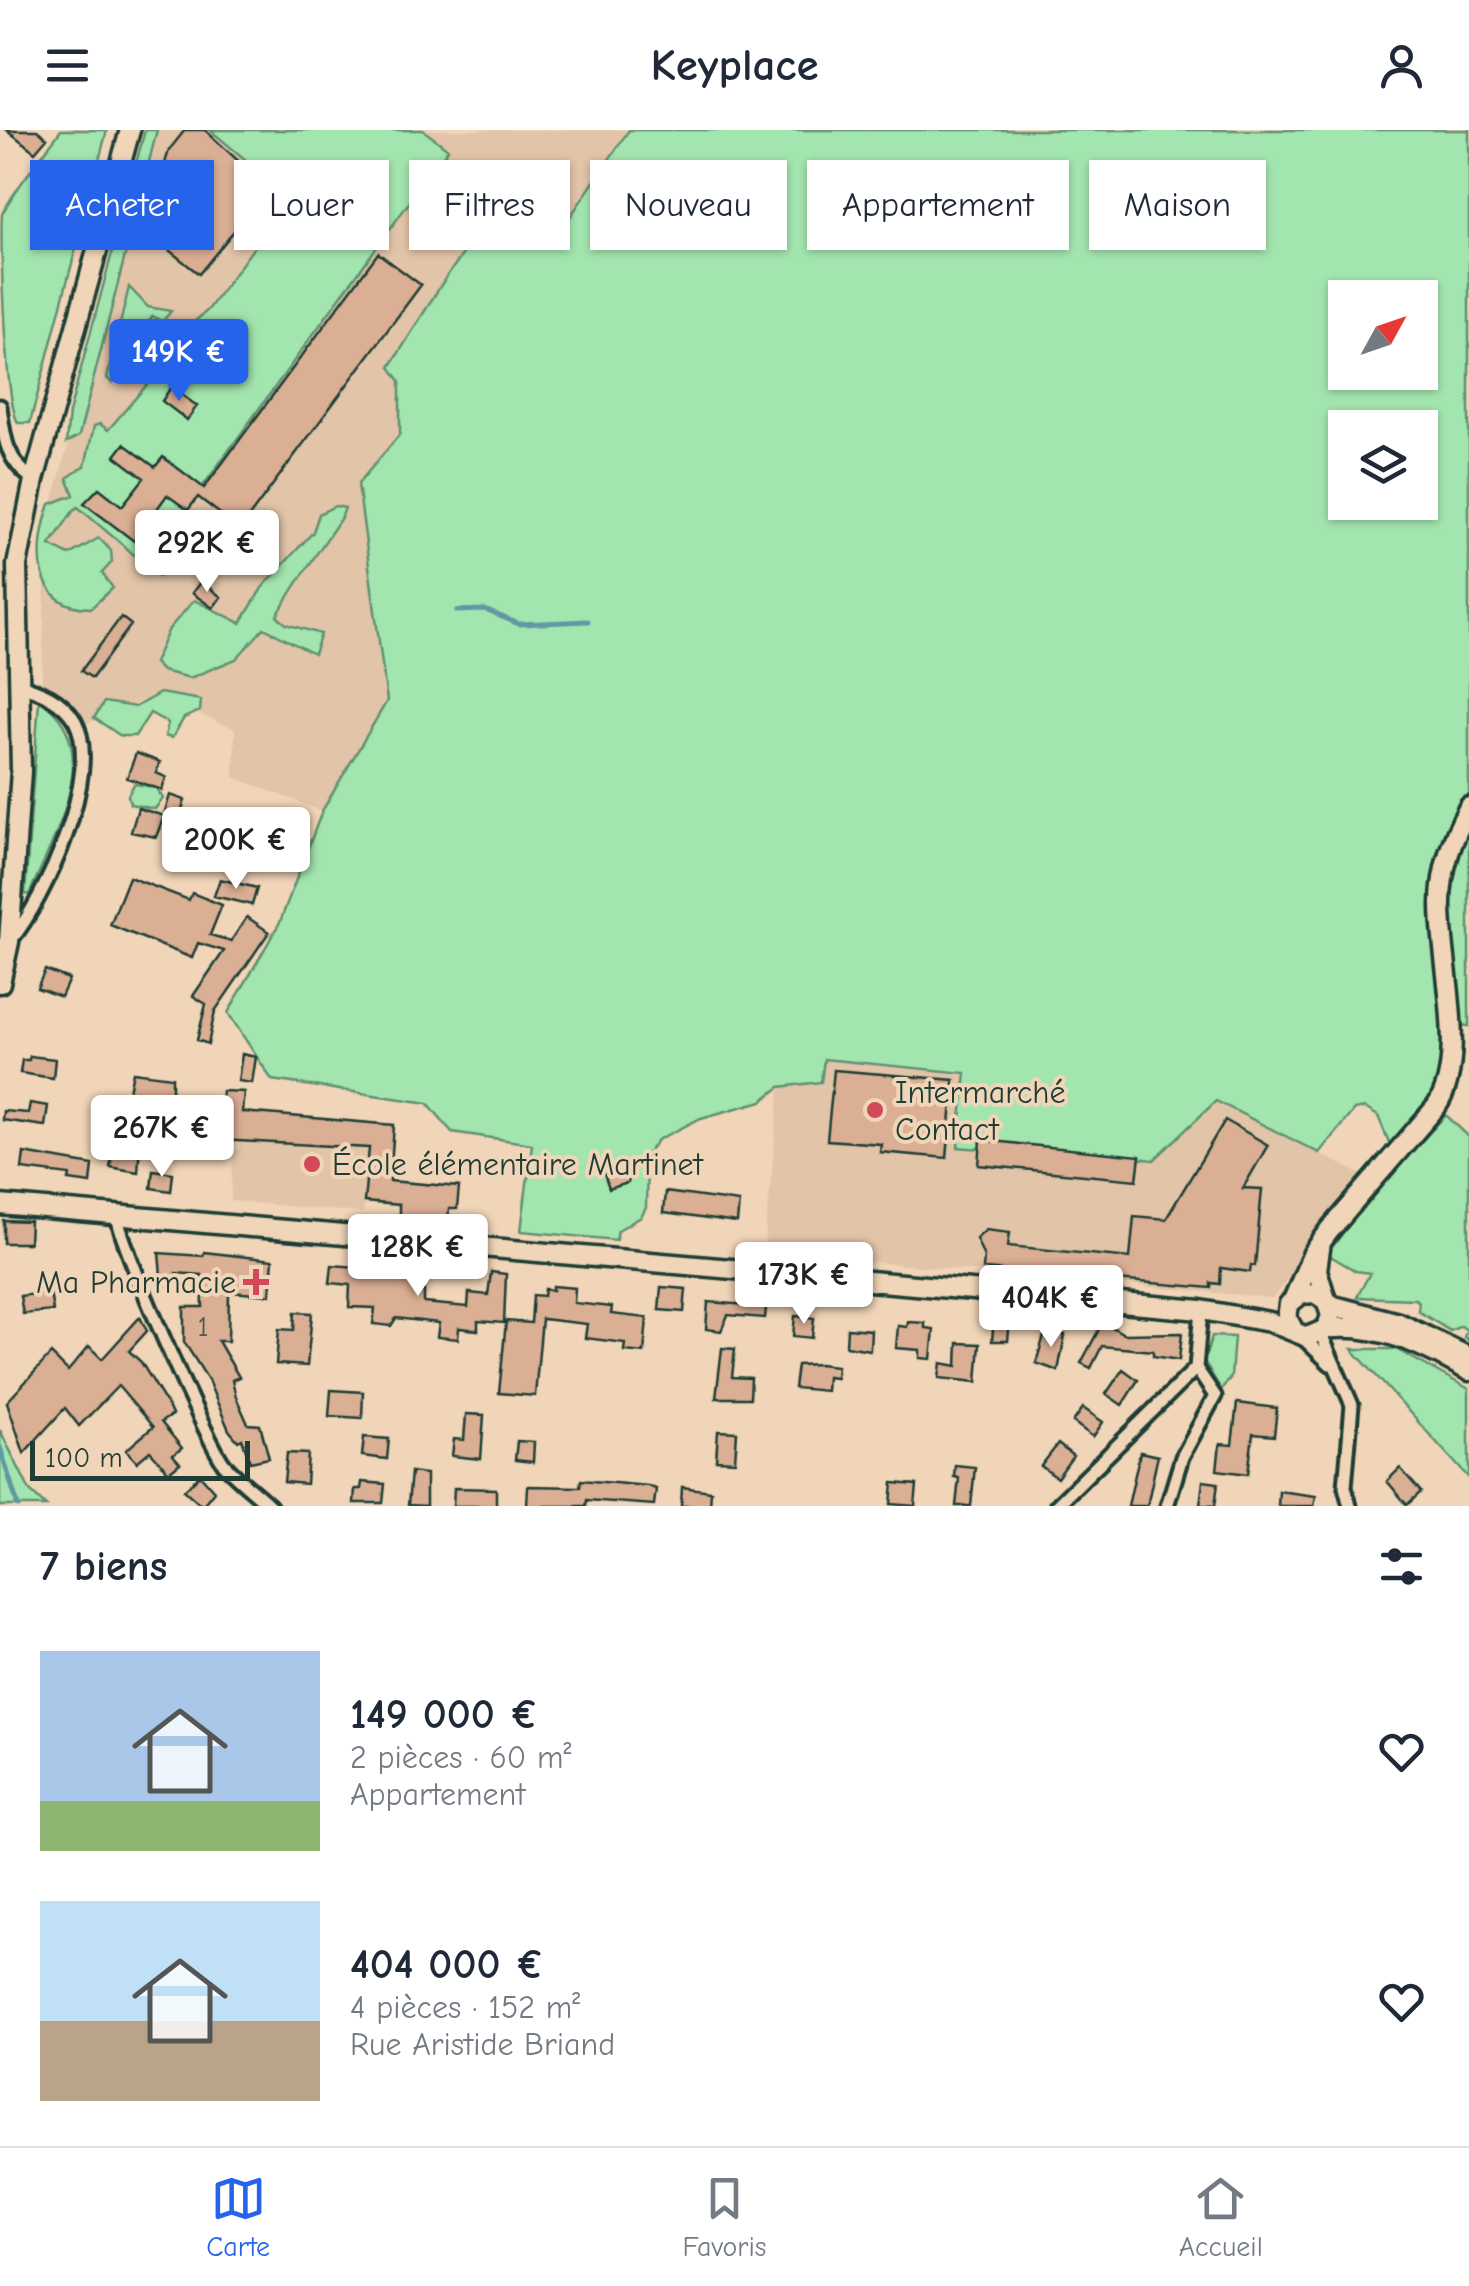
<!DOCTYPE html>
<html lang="fr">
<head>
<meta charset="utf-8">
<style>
	:root { --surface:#fff; --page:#f2f2f3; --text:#1f2937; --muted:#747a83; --line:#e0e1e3; --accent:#2563eb }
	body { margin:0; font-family:"Comic Neue",sans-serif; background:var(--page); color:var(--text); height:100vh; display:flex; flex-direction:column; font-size:38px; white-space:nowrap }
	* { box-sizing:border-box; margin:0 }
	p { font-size:32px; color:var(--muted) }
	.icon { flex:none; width:55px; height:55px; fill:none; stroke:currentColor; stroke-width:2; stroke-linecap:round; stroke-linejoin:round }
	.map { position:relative; height:1376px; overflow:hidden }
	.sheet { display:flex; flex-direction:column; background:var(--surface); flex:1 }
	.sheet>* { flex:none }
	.guide { position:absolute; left:30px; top:30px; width:1410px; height:90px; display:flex; gap:20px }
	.needle { width:65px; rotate:50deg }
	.buttons { position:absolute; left:1328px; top:150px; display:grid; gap:20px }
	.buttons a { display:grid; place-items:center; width:110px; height:110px; border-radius:0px; background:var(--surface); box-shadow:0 2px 8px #0004; font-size:50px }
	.scale { position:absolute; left:30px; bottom:25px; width:220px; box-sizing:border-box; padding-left:10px; border:5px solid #1f3d34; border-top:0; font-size:28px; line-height:35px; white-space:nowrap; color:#1f3d34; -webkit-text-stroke:8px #f1d5b8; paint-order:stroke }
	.price { position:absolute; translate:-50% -85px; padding:0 22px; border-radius:10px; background:#fff; color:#222; font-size:32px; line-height:65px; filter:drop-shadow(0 2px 5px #0008) }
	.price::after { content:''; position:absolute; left:50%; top:60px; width:30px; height:22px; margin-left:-15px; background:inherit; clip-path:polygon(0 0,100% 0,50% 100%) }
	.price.selected { background:var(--accent); color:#fff }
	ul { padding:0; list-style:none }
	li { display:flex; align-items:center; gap:30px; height:250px; padding:0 40px }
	li span { display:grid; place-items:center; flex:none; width:280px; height:200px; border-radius:0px; color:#555 }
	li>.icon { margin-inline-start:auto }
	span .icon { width:120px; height:120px; fill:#fffc; stroke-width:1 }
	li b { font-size:42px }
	h2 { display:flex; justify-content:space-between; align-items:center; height:120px; padding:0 40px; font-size:42px }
	.pill { padding:0 35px; border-radius:0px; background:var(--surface); box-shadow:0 2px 8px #0004; font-size:35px; line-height:90px }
	.pill.selected { background:var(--accent); color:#fff }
	header { display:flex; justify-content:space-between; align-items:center; height:130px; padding:0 40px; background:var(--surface); font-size:45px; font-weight:700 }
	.tabs { display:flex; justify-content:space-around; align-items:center; height:140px; border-top:2px solid var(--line); background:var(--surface); font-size:28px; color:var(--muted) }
	.tabs a { display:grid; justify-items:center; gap:5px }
	.tabs .selected { color:var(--accent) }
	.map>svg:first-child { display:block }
	.built { fill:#e2c4a8 }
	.green { fill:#a3e5af; stroke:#619172; stroke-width:2.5; fill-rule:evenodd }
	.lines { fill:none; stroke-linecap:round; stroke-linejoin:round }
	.stream { stroke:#6298a5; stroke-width:5 }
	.building { fill:#dbaf94; stroke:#1f3d34; stroke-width:2.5 }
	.street-casing { stroke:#1f3d34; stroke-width:19 }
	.secondary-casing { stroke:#1f3d34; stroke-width:25 }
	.street { stroke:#f1d5b8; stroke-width:11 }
	.secondary { stroke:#f1d5b8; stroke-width:18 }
	.poi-dot { fill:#d1495b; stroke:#f1d5b8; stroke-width:4 }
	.labels { text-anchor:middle; stroke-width:8; stroke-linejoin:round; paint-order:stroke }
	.number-label { font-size:28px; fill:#4e5a4c }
	.poi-label { font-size:32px; fill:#1f3d34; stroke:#f1d5b8; text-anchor:start }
</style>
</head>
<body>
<header><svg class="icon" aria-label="menu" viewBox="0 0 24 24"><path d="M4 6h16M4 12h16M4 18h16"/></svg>Keyplace<svg class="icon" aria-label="person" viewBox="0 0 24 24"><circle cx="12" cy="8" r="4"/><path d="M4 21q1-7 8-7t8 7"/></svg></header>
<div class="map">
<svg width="1469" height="1376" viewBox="0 0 1469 1376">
	<rect width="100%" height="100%" fill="#f1d5b8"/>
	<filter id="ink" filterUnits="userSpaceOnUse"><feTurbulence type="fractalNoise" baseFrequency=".01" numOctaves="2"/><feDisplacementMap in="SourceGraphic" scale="20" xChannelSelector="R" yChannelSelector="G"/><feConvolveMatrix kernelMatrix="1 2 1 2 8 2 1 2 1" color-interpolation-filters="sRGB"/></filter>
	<g filter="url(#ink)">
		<path class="built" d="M151,0H629L568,90L545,72L400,250V304L358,354L387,571L322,681L234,647L235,599L154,566L40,613L47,394Z
			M823,929L1216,971L1366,1047L1273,1168L764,1122L780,957L821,952Z
			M242,982L394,995L390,1051L366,1049L363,1083L231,1071L233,1020L239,1019Z"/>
		<path class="green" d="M61,0H107L30,293H18C4,266 0,110 2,84C17,55 42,27 61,0Z
			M145,0H157L79,306L66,313L69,283Z
			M210,0H423L448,19L179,389L191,386L197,394C195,408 171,438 159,446L78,377L74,380L50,415L69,425L99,408L111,421L112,432L102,443L113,458L91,478C31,478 35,415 50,374L74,365L67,348L85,336L94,296L100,294L108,300L188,207L194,192L208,180L257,113V98L283,61Z
			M629,0H1469V896L1459,895L1442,867V956L1391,1017L1378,986L1365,978L1354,980L1319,1023L1216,971L1154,1030L982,1011L981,1019L958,1017L966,943L824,929L821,952L780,957L762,971L701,988L658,1010L647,1024L646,1078L641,1087L618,1100L616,1110L521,1101L532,1014L452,1002L428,973L272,950L228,883L280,792L322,681L387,571L358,354L400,304V251L390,237L446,147L510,60L524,54L568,90ZM1345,168H1420V242H1345ZM1345,298H1420V372H1345Z
			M129,157L148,177L171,181L162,192L153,186L116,233L123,240L112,253L107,248Z
			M335,376L345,378L342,386C319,421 297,451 277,486L286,494L321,504L314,524L264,498L236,529L190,548L162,541L154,533L169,499L194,470L241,493L262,458L313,402L319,384Z
			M160,563L201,570L200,581L184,588L172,608L165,606L168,593L150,583L135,606H121L94,588L104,572L135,577Z
			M39,570C109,615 53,708 29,765L25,764Z
			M134,654L155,657L163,668L155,679L130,674L128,665Z
			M1446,985L1469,1007V1211L1464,1207L1467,1200L1461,1196L1450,1201L1418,1181L1419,1172L1415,1169L1357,1167L1370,1143L1356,1141L1327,1124L1370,1067Z
			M1212,1206L1234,1207L1231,1247L1221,1260L1204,1231Z
			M1352,1219H1396L1469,1259V1348Z
			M0,1300L30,1361L46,1376H0Z"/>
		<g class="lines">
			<path class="stream" d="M457,481L485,480L519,494L588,491
				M0,1317L18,1376"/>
		</g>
		<path class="building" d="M7,0H37L47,8L35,22Z
			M185,0H205L273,63L247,95L242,91L199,144L145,101L167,73L156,64L169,20Z
			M350,38L386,64L375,79L339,53Z
			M378,123L421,155L240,399L198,367L188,380L167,365L134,411L84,373L99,358L122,376L144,348L115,326L124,314L155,337L163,327L204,358Z
			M171,257L197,276L187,290L162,271Z
			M201,451L221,467L213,478L192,463Z
			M121,487L131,495L92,548L81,541Z
			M136,623L160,632L156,643L166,647L162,660L127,648Z
			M170,665L185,670L179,689L164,685Z
			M138,678L164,686L156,707L131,702Z
			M221,702L246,709L241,729L232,726L231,731L214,726Z
			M129,747L189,770L192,763L222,775L210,805L231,811L247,787L269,802L215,881L208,914L197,910L206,874L193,866L224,821L198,813L192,828L110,795Z
			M220,749L257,758L252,775L214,766Z
			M45,840L69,849L61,867L37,858Z
			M242,924L256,927L252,953L238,951Z
			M30,926L55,929L53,948L20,943L22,930H29Z
			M834,940L954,950L947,1028L880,1022L881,1014L827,1010Z
			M133,942L172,947V972L128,966Z
			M222,961L244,962L242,982L394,995L390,1051L459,1057L457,1079H449L448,1092L399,1087V1075L364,1072L369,1018L218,1010Z
			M30,973L48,976L45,996L2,990L3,981L28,983Z
			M1225,990L1268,1015L1243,1058L1262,1059L1255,1136L1251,1135L1250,1142L1221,1138L1220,1154L1211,1153V1158L983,1139L984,1127L976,1108L986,1099L1010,1102L1008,1116L1130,1128L1134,1086L1166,1089Z
			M121,1010L140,1013L138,1042L110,1037L113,1017L119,1018Z
			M981,1010L1140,1026L1137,1050L979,1035Z
			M24,1023L93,1035L91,1053L69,1050L70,1045L22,1039Z
			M622,1034L628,1053L609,1059L603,1041Z
			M153,1040L173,1043L171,1061L151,1058Z
			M665,1062L739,1072L737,1093L663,1083Z
			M4,1091L30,1092L29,1113H4Z
			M204,1122L273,1130L270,1165L229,1162L228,1211H218L239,1247L232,1250L236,1267L248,1294L260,1295L269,1328L250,1332L242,1309L238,1311L229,1300L207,1248L184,1212V1177H203L202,1145L176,1143L175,1157L162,1156L159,1123L203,1126Z
			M372,1134L424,1144V1173L468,1177L469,1163L488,1165L491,1142L506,1144L504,1193L478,1191V1200L459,1198L458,1209L437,1207L439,1193L396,1188L391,1196L373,1194L375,1178L349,1177L350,1155L330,1153L332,1135L371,1138Z
			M553,1156L575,1158L574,1173L612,1177L611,1184L647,1188L644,1223L624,1221L625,1213L585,1208L587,1194L542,1189L535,1266L499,1263L506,1191L531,1193L533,1165L544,1166L545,1159L553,1160Z
			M661,1157L686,1159L684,1182L659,1180Z
			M50,1162L53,1181L23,1184L20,1166Z
			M749,1164L767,1166L765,1188L728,1185L721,1201L706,1199L708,1172L748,1175Z
			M295,1182L312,1183L307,1236L276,1234L279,1199L294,1200Z
			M795,1186L814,1188L812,1208L793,1206Z
			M140,1187L147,1201L129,1221L141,1232L168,1276L172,1285L161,1292L182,1318L173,1325L180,1333L169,1342L150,1321L137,1332L126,1320L153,1297L118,1256L79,1296L65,1278L24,1323L7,1272L51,1224L68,1241L89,1216L102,1229Z
			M994,1188L1010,1189L1008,1211H992Z
			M908,1192L925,1193V1198L934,1199L931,1229L920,1228V1220L896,1218L898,1196L907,1197Z
			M1103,1192L1124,1204L1182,1203L1179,1230L1153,1226V1221L1102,1216L1091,1238L1081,1233Z
			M847,1198L871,1200L870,1220L846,1216Z
			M1046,1199L1065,1205L1058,1241L1036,1233Z
			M958,1213L980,1214L977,1252L939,1248L941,1233L957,1236Z
			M722,1218L735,1219L732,1247L751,1248L750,1268H716Z
			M819,1234L837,1236L836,1248L827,1247L826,1261L794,1258L797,1235Z
			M1123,1239L1138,1250L1122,1275L1106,1264Z
			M331,1260L363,1262L362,1288L329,1286Z
			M1237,1273L1277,1278L1274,1306L1253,1304L1248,1344L1217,1340L1220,1314L1232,1315Z
			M1083,1278L1103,1292L1093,1307L1073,1292Z
			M466,1284L484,1285L481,1329L452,1326L454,1309L464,1310Z
			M718,1301L737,1302L735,1331L716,1330Z
			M364,1307L389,1309L387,1329L362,1326Z
			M517,1311L534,1312L533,1332L515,1330Z
			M1058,1314L1073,1326L1057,1348L1041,1336Z
			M1140,1322L1158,1326L1156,1334L1147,1376H1128Z
			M287,1323L308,1324L306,1354L284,1352Z
			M955,1335L975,1337L971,1376H956L959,1348L954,1347Z
			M1400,1338L1421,1362L1407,1375L1387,1351Z
			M411,1342L426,1344V1376L408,1375Z
			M200,1345L214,1361L202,1376L184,1360Z
			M581,1350L648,1356L656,1359L654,1375L587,1370L586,1376H527L528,1356L580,1357Z
			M1203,1351L1218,1353L1215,1376L1200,1375Z
			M362,1352L385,1354L383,1373H354L355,1359H361Z
			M893,1353L917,1355L915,1376L891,1374Z
			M682,1357L711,1361L710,1376H681Z
			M454,1358L496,1359V1376H453Z
			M1279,1361L1316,1366L1314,1376H1278Z"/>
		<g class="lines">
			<defs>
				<path id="street" d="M0,276C4,308 6,331 34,350
					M11,810C45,769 103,643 75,591C62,569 40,561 17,554
					M117,1085C117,1107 208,1314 224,1334C237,1349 255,1362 270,1376
					M1321,1204L1352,1275L1345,1357L1350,1376
					M1300,1205L1330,1234
					M1056,1376L1196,1238L1201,1180
					M1167,1376L1182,1327L1215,1266L1196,1238"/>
				<path id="secondary" d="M0,853L9,812L21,641L17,435L34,350L130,0
					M0,1075L1201,1180L1270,1192L1307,1207L1326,1199L1331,1186L1317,1140L1321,1112
					M1294,1168L1313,1123L1330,1100L1436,977C1469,930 1440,831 1441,773C1441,738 1453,707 1469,677
					M1326,1199C1378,1192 1425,1216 1469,1241
					M1294,1201L1287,1188L1289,1174L1301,1164L1315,1163L1334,1176L1399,1193L1469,1227"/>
			</defs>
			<use href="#street" class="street-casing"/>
			<use href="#secondary" class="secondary-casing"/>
			<use href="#street" class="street"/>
			<use href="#secondary" class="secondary"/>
		</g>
	</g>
	<g class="poi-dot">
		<circle cx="875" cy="980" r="10"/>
		<circle cx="312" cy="1034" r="10"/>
		<path d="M251 1137h10v10h10v10h-10v10h-10v-10h-10v-10h10z"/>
	</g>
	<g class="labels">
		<g class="number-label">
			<text x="203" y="1206">1</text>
		</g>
		<g class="poi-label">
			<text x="895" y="973">Intermarché<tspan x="895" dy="37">Contact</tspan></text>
			<text x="332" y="1045">École élémentaire Martinet</text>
			<text x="236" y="1163" text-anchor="end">Ma Pharmacie</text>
		</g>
	</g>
</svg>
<div class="buttons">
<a><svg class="needle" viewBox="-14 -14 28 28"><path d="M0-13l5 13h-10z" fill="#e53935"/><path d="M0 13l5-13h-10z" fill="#747a83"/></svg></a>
<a><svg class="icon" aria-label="layers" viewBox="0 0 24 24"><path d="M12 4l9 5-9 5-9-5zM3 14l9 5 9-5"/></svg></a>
</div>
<div class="scale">100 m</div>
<b class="price selected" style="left:179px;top:274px">149K €</b>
<b class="price" style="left:207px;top:465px">292K €</b>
<b class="price" style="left:236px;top:762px">200K €</b>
<b class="price" style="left:162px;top:1050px">267K €</b>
<b class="price" style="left:418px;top:1169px">128K €</b>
<b class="price" style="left:804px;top:1197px">173K €</b>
<b class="price" style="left:1051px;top:1220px">404K €</b>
<div class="guide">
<a class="pill selected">Acheter</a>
<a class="pill">Louer</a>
<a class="pill">Filtres</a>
<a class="pill">Nouveau</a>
<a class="pill">Appartement</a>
<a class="pill">Maison</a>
</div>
</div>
<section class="sheet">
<h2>7 biens<svg class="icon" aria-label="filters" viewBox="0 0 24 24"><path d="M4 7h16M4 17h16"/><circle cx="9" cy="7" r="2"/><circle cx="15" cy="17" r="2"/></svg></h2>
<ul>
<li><span style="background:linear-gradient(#a9c7e8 75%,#8fb573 0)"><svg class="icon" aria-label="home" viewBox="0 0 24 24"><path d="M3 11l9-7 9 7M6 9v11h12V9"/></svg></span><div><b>149 000 €</b><p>2 pièces · 60 m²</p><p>Appartement</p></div><svg class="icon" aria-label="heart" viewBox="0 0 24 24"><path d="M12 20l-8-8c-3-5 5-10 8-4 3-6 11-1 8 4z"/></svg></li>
<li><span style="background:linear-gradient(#bfe0f5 60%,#b9a48a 0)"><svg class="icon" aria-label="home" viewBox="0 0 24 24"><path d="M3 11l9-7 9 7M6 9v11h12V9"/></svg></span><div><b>404 000 €</b><p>4 pièces · 152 m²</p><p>Rue Aristide Briand</p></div><svg class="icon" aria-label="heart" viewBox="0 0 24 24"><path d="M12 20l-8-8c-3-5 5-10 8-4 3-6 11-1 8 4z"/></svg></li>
</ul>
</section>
<nav class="tabs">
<a class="selected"><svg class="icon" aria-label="map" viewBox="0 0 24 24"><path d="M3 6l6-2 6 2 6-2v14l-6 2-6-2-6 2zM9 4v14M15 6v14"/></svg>Carte</a>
<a><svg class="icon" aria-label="saved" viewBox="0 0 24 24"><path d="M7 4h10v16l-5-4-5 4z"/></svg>Favoris</a>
<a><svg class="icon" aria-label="home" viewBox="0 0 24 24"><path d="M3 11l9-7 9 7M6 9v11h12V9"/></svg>Accueil</a>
</nav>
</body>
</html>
